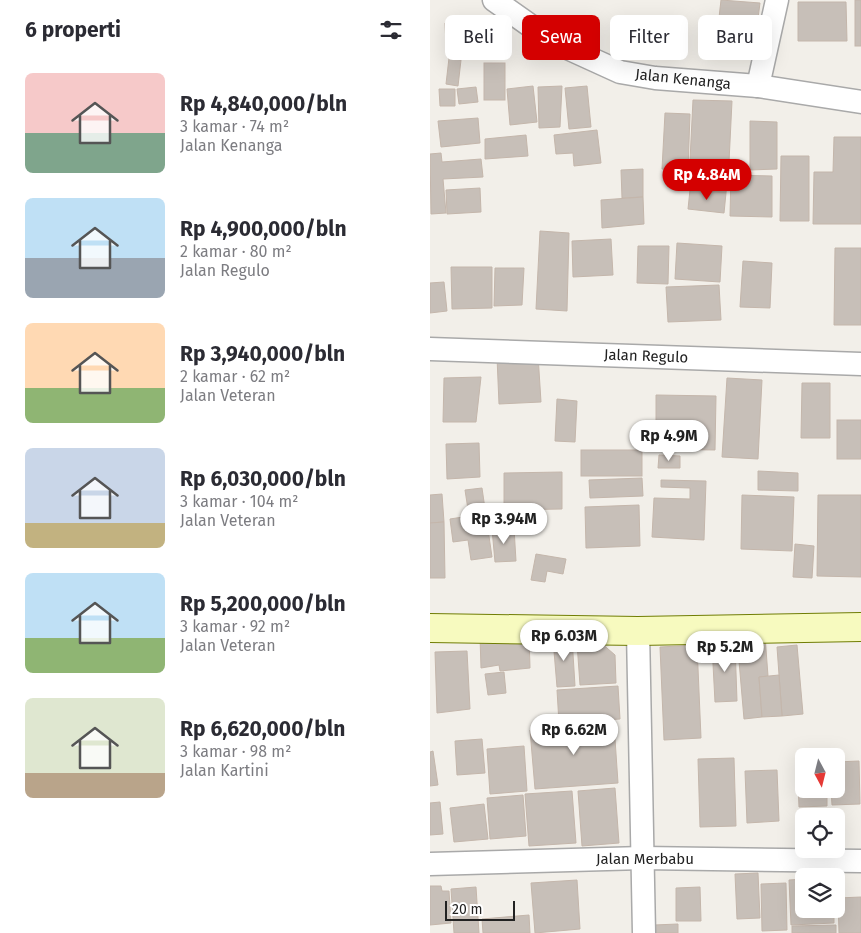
<!DOCTYPE html>
<html lang="id">
<head>
<meta charset="utf-8">
<style>
	body { margin:0; font-family:"Fira Sans",sans-serif; background:#f2f2f3; color:#2b2b33; height:100vh; display:flex; flex-direction:column; font-size:19px; white-space:nowrap }
	* { box-sizing:border-box; margin:0 }
	p { font-size:16px; color:#7c7c81 }
	.icon { flex:none; width:28px; height:28px; fill:none; stroke:currentColor; stroke-width:2; stroke-linecap:round; stroke-linejoin:round }
	.map { position:relative; flex:1; overflow:hidden }
	.sheet { display:flex; flex-direction:column; background:#fff; width:430px }
	.sheet>* { flex:none }
	.hud { position:absolute; left:15px; top:15px; width:340px; height:45px; display:flex; gap:10px }
	.needle { width:32px; rotate:173deg }
	.buttons { position:absolute; left:365px; top:748px; display:grid; gap:10px }
	.buttons a { display:grid; place-items:center; width:50px; height:50px; border-radius:8px; background:#fff; box-shadow:0 5px 20px #0002; font-size:25px }
	.scale { position:absolute; left:15px; bottom:12px; width:70px; box-sizing:border-box; padding-left:5px; border:2px solid #222; border-top:0; font-size:14px; line-height:18px; white-space:nowrap; color:#222; -webkit-text-stroke:4px #fff; paint-order:stroke }
	.price { position:absolute; translate:-50% -42px; padding:0 11px; border-radius:18px; background:#fff; color:#222; font-size:16px; line-height:32px; filter:drop-shadow(0 1px 2px #0008) }
	.price::after { content:''; position:absolute; left:50%; top:30px; width:15px; height:11px; margin-left:-8px; background:inherit; clip-path:polygon(0 0,100% 0,50% 100%) }
	.price.on { background:#d40000; color:#fff }
	ul { padding:0; list-style:none }
	li { display:flex; align-items:center; gap:15px; height:125px; padding:0 25px }
	li span { display:grid; place-items:center; flex:none; width:140px; height:100px; border-radius:8px; color:#555 }
	li>.icon { margin-inline-start:auto }
	span .icon { width:60px; height:60px; fill:#fffc; stroke-width:1 }
	li b { font-size:21px }
	h2 { display:flex; justify-content:space-between; align-items:center; height:60px; padding:0 25px; font-size:21px }
	.pill { padding:0 18px; border-radius:8px; background:#fff; box-shadow:0 5px 20px #0002; font-size:18px; line-height:45px }
	.pill.on { background:#d40000; color:#fff }
	main { display:flex; flex:1; min-height:0 }
	.map>svg:first-child { display:block }
	.building { fill:#c7bfb8; stroke:#c4b6ab }
	.lines { fill:none; stroke-linecap:round; stroke-linejoin:round }
	.street-casing { stroke:#a9a9a9; stroke-width:25 }
	.secondary-casing { stroke:#707d05; stroke-width:30 }
	.street { stroke:#fff; stroke-width:22 }
	.secondary { stroke:#f7fabf; stroke-width:28 }
	.labels { text-anchor:middle; dominant-baseline:central; stroke-width:4.5; stroke-linejoin:round; paint-order:stroke }
	.street-label { font-size:15px; fill:#222; stroke:#fff }
</style>
</head>
<body>
<main>
<section class="sheet">
<h2>6 properti<svg class="icon" aria-label="filters" viewBox="0 0 24 24"><path d="M4 7h16M4 17h16"/><circle cx="9" cy="7" r="2"/><circle cx="15" cy="17" r="2"/></svg></h2>
<ul>
<li><span style="background:linear-gradient(#f6c9c9 60%,#7fa58c 0)"><svg class="icon" aria-label="home" viewBox="0 0 24 24"><path d="M3 11l9-7 9 7M6 9v11h12V9"/></svg></span><div><b>Rp 4,840,000/bln</b><p>3 kamar · 74 m²</p><p>Jalan Kenanga</p></div></li>
<li><span style="background:linear-gradient(#bfe0f5 60%,#9aa5b1 0)"><svg class="icon" aria-label="home" viewBox="0 0 24 24"><path d="M3 11l9-7 9 7M6 9v11h12V9"/></svg></span><div><b>Rp 4,900,000/bln</b><p>2 kamar · 80 m²</p><p>Jalan Regulo</p></div></li>
<li><span style="background:linear-gradient(#ffd9b3 65%,#8fb573 0)"><svg class="icon" aria-label="home" viewBox="0 0 24 24"><path d="M3 11l9-7 9 7M6 9v11h12V9"/></svg></span><div><b>Rp 3,940,000/bln</b><p>2 kamar · 62 m²</p><p>Jalan Veteran</p></div></li>
<li><span style="background:linear-gradient(#c9d6e8 75%,#c2b280 0)"><svg class="icon" aria-label="home" viewBox="0 0 24 24"><path d="M3 11l9-7 9 7M6 9v11h12V9"/></svg></span><div><b>Rp 6,030,000/bln</b><p>3 kamar · 104 m²</p><p>Jalan Veteran</p></div></li>
<li><span style="background:linear-gradient(#bfe0f5 65%,#8fb573 0)"><svg class="icon" aria-label="home" viewBox="0 0 24 24"><path d="M3 11l9-7 9 7M6 9v11h12V9"/></svg></span><div><b>Rp 5,200,000/bln</b><p>3 kamar · 92 m²</p><p>Jalan Veteran</p></div></li>
<li><span style="background:linear-gradient(#dfe7d0 75%,#b9a48a 0)"><svg class="icon" aria-label="home" viewBox="0 0 24 24"><path d="M3 11l9-7 9 7M6 9v11h12V9"/></svg></span><div><b>Rp 6,620,000/bln</b><p>3 kamar · 98 m²</p><p>Jalan Kartini</p></div></li>
</ul>
</section>
<div class="map">
<svg width="431" height="933" viewBox="0 0 431 933">
	<rect width="100%" height="100%" fill="#f2efe9"/>
	<g class="building">
		<polygon points="291,0 330,3 324,49 286,44"/>
		<rect x="425" y="0" width="6" height="46"/>
		<polygon points="368,2 416,2 417,41 368,41"/>
		<polygon points="53,18 54,41 16,45 15,23"/>
		<polygon points="203,18 236,22 234,39 201,35"/>
		<polygon points="201,35 234,39 232,57 199,52"/>
		<polygon points="19,58 31,60 28,86 16,84"/>
		<rect x="54" y="63" width="21" height="37"/>
		<polygon points="103,86 107,122 80,125 77,89"/>
		<polygon points="132,86 130,127 109,128 108,87"/>
		<polygon points="157,86 161,127 139,129 135,88"/>
		<polygon points="46,87 48,102 29,104 27,89"/>
		<polygon points="9,89 25,89 25,106 10,106"/>
		<polygon points="263,100 302,101 299,162 260,160"/>
		<polygon points="235,113 260,114 258,170 232,169"/>
		<polygon points="48,118 50,143 11,147 8,121"/>
		<polygon points="320,121 347,122 347,169 320,170"/>
		<polygon points="167,130 171,163 144,166 143,153 126,154 124,135"/>
		<polygon points="96,135 98,156 55,159 55,139"/>
		<polygon points="404,137 431,137 431,224 383,224 384,172 403,172"/>
		<polygon points="11,153 12,162 51,159 53,177 13,179 16,213 1,214 0,154"/>
		<polygon points="351,156 379,156 379,221 350,221"/>
		<polygon points="262,165 298,168 296,193 270,190 271,173 261,173"/>
		<polygon points="213,169 213,197 192,198 191,170"/>
		<polygon points="301,175 342,176 342,217 300,216"/>
		<polygon points="50,188 51,212 17,214 16,190"/>
		<polygon points="260,190 296,193 294,213 258,209"/>
		<polygon points="213,197 214,224 172,228 171,200"/>
		<polygon points="110,231 139,233 137,311 106,309"/>
		<polygon points="181,239 183,275 143,277 142,241"/>
		<polygon points="247,243 292,246 290,282 245,279"/>
		<polygon points="208,246 239,246 238,284 207,283"/>
		<polygon points="405,248 431,248 431,325 404,325"/>
		<polygon points="313,261 342,263 340,308 310,307"/>
		<polygon points="21,267 62,267 62,308 22,309"/>
		<polygon points="65,268 94,268 92,305 64,306"/>
		<polygon points="14,282 17,311 0,313 0,283"/>
		<polygon points="289,285 291,320 238,322 236,287"/>
		<polygon points="108,355 111,402 69,404 67,357"/>
		<polygon points="51,377 46,422 13,422 14,378"/>
		<polygon points="297,378 332,380 328,459 292,457"/>
		<polygon points="372,383 400,383 400,438 371,438"/>
		<polygon points="226,395 286,396 285,450 226,449"/>
		<polygon points="127,399 147,401 145,442 125,441"/>
		<rect x="407" y="420" width="24" height="39"/>
		<polygon points="49,443 50,477 17,479 16,444"/>
		<rect x="151" y="450" width="61" height="26"/>
		<polygon points="229,455 250,456 250,468 228,468"/>
		<polygon points="328,471 368,473 368,491 328,490"/>
		<polygon points="132,472 132,509 74,510 74,473"/>
		<polygon points="212,478 213,496 160,498 159,480"/>
		<polygon points="231,480 276,481 274,540 222,537 224,498 260,499 260,488 231,487"/>
		<polygon points="52,488 62,557 41,560 38,540 23,542 20,519 39,516 35,490"/>
		<polygon points="12,494 14,522 0,523 0,495"/>
		<polygon points="312,495 364,497 362,551 311,549"/>
		<polygon points="388,495 431,495 431,577 387,576"/>
		<polygon points="209,505 210,546 156,548 155,507"/>
		<polygon points="14,522 15,578 0,578 0,523"/>
		<polygon points="84,528 86,561 65,562 62,529"/>
		<polygon points="365,544 384,546 382,578 363,577"/>
		<polygon points="106,554 136,559 133,574 117,571 115,582 101,580"/>
		<polygon points="99,634 100,668 70,671 69,665 51,668 50,637"/>
		<polygon points="335,636 338,676 329,677 332,717 314,719 307,638"/>
		<polygon points="142,638 145,686 127,687 123,639"/>
		<polygon points="170,642 185,655 186,683 150,685 147,643"/>
		<polygon points="305,644 307,701 285,702 282,645"/>
		<polygon points="267,645 271,738 234,740 230,647"/>
		<polygon points="367,645 373,714 352,716 347,647"/>
		<polygon points="37,651 40,709 7,713 5,652"/>
		<polygon points="74,672 76,693 58,695 55,674"/>
		<polygon points="349,675 352,716 332,717 329,677"/>
		<polygon points="188,686 190,719 129,723 127,690"/>
		<polygon points="184,724 188,783 105,789 100,730"/>
		<polygon points="52,739 55,773 27,775 25,741"/>
		<polygon points="94,746 97,791 60,794 57,749"/>
		<polygon points="3,751 8,785 0,786 0,752"/>
		<polygon points="304,758 306,826 270,827 268,759"/>
		<polygon points="367,758 374,758 374,789 397,789 397,806 369,807"/>
		<polygon points="429,761 430,804 402,805 401,789 406,789 406,762"/>
		<polygon points="347,770 349,821 317,823 315,771"/>
		<polygon points="185,788 189,843 152,846 148,791"/>
		<polygon points="142,791 146,843 99,846 95,794"/>
		<polygon points="93,795 96,836 60,839 57,798"/>
		<polygon points="10,802 13,834 0,835 0,803"/>
		<polygon points="54,804 58,839 24,842 20,808"/>
		<polygon points="328,873 330,918 307,919 305,874"/>
		<polygon points="374,879 374,909 404,909 404,923 361,925 359,880"/>
		<polygon points="147,880 150,929 105,933 101,883"/>
		<polygon points="356,883 357,930 332,931 331,884"/>
		<polygon points="0,886 11,886 12,891 19,891 21,923 0,925"/>
		<polygon points="46,887 49,933 24,933 21,889"/>
		<polygon points="270,887 271,921 246,921 246,888"/>
		<polygon points="431,897 431,933 409,933 408,898"/>
		<polygon points="99,915 100,933 53,933 52,919"/>
		<polygon points="248,924 248,933 225,933 224,925"/>
		<polygon points="406,925 406,933 362,933 362,926"/>
	</g>
	<g class="lines">
		<defs>
			<g id="street">
				<polyline points="64,0 122,41 190,72 225,78 328,86 431,102"/>
				<polyline points="328,86 347,0"/>
				<polyline points="0,349 431,364"/>
				<polyline points="208,631 214,933"/>
				<polyline points="0,864 213,858 431,861"/>
			</g>
			<polyline id="secondary" points="0,628 208,631 431,627"/>
		</defs>
		<use href="#street" class="street-casing"/>
		<use href="#secondary" class="secondary-casing"/>
		<use href="#street" class="street"/>
		<use href="#secondary" class="secondary"/>
	</g>
	<g class="labels">
		<g class="street-label">
			<text transform="translate(253 79) rotate(6)">Jalan Kenanga</text>
			<text transform="translate(216 356) rotate(2)">Jalan Regulo</text>
			<text x="215" y="859">Jalan Merbabu</text>
		</g>
	</g>
</svg>
<div class="buttons">
<a><svg class="needle" viewBox="-14 -14 28 28"><path d="M0-13l5 13h-10z" fill="#e53935"/><path d="M0 13l5-13h-10z" fill="#7c7c81"/></svg></a>
<a><svg class="icon" aria-label="locate" viewBox="0 0 24 24"><circle cx="12" cy="12" r="6"/><path d="M12 2v4M12 18v4M2 12h4M18 12h4"/></svg></a>
<a><svg class="icon" aria-label="layers" viewBox="0 0 24 24"><path d="M12 4l9 5-9 5-9-5zM3 14l9 5 9-5"/></svg></a>
</div>
<div class="scale">20 m</div>
<b class="price on" style="left:277px;top:201px">Rp 4.84M</b>
<b class="price" style="left:239px;top:462px">Rp 4.9M</b>
<b class="price" style="left:74px;top:545px">Rp 3.94M</b>
<b class="price" style="left:134px;top:662px">Rp 6.03M</b>
<b class="price" style="left:295px;top:673px">Rp 5.2M</b>
<b class="price" style="left:144px;top:756px">Rp 6.62M</b>
<div class="hud">
<a class="pill">Beli</a>
<a class="pill on">Sewa</a>
<a class="pill">Filter</a>
<a class="pill">Baru</a>
</div>
</div>
</main>
</body>
</html>
